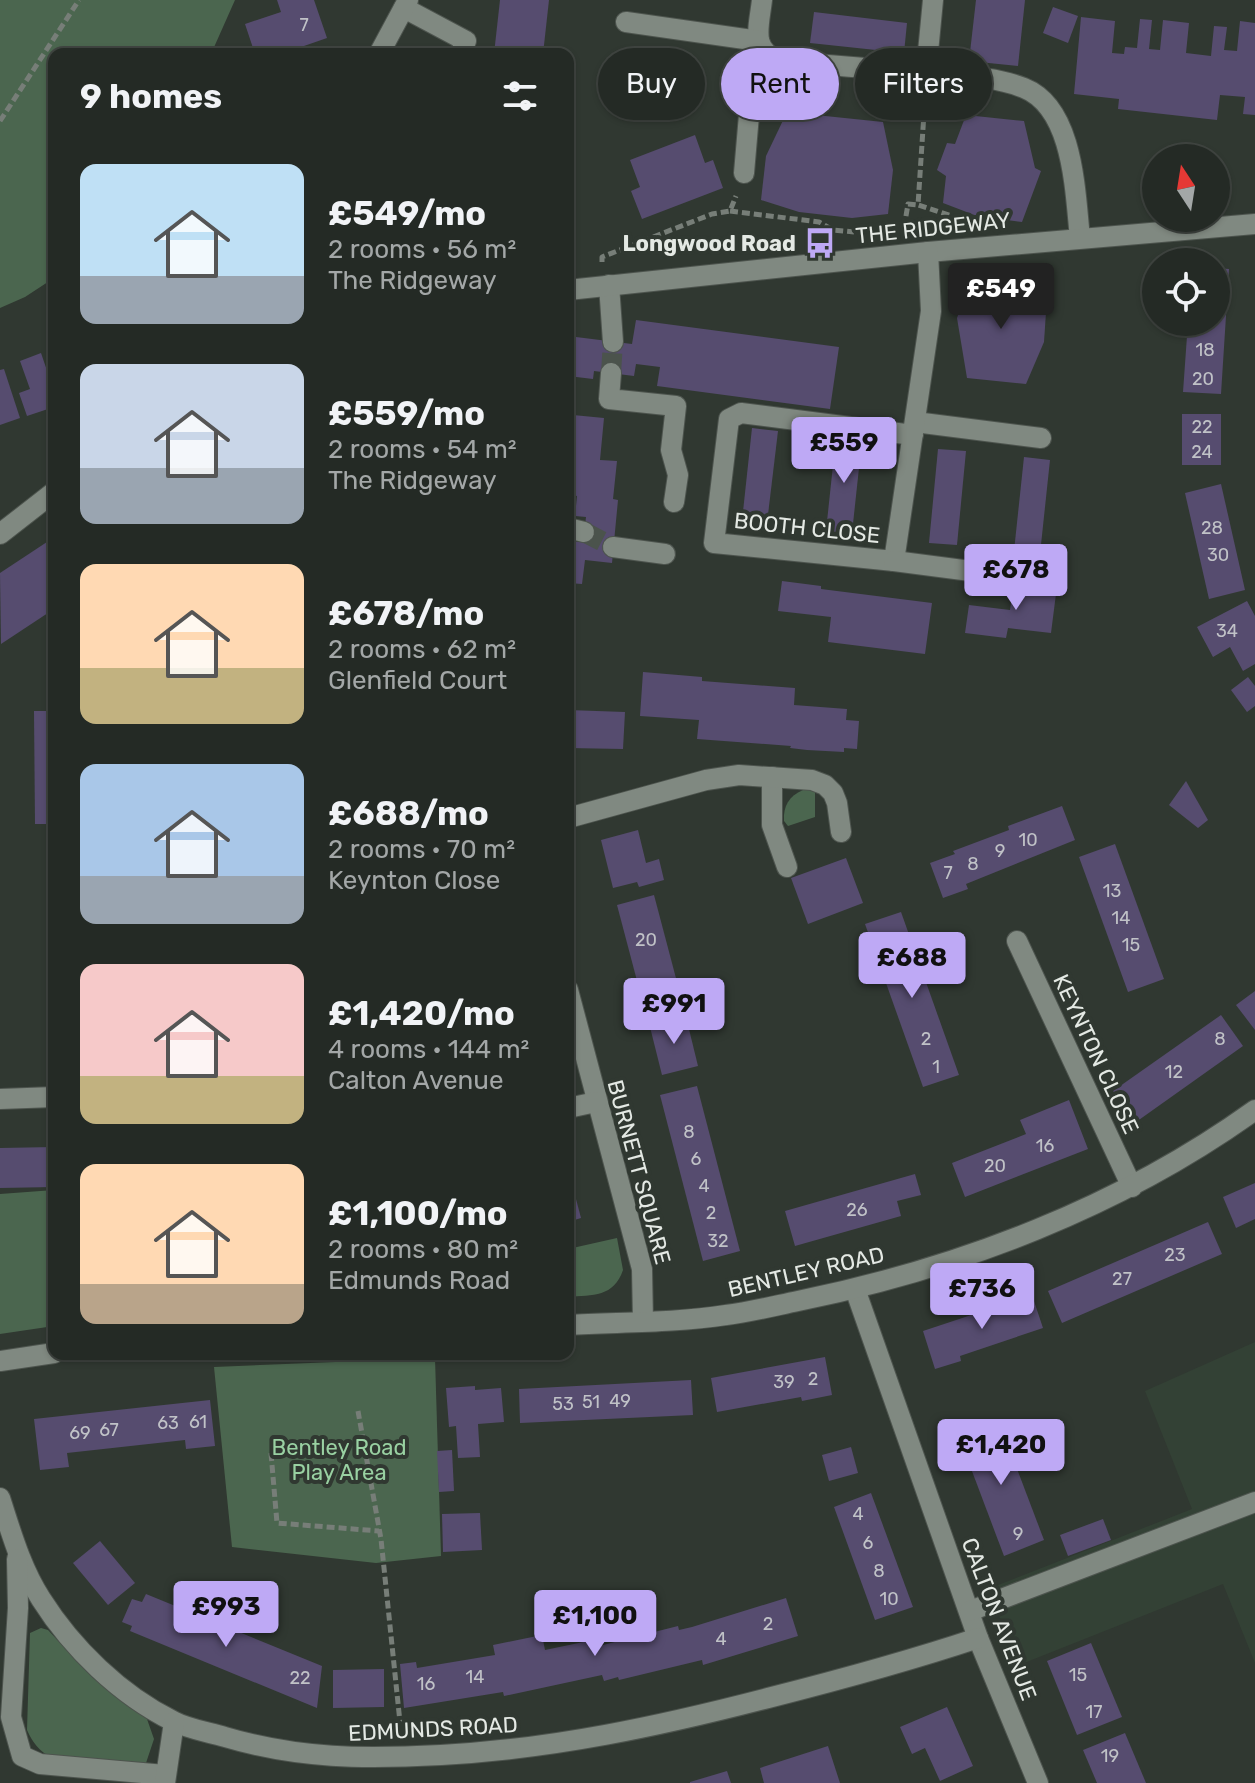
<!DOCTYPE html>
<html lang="en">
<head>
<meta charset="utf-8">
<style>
	body { margin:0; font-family:Rubik,sans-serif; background:#2c322d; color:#f1f3f6; height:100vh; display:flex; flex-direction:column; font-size:30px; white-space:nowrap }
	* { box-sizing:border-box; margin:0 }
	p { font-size:26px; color:#a3a7a7 }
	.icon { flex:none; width:44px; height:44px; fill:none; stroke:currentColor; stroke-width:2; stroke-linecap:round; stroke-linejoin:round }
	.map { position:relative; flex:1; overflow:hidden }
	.drawer { position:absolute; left:48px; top:48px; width:526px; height:1312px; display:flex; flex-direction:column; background:#242a25; border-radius:16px; box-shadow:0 2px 6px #0004,0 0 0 2px #414642 }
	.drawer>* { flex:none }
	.top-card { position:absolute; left:598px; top:48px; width:536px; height:72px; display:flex; gap:16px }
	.needle { width:52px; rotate:348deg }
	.controls { position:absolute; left:1142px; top:144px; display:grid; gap:16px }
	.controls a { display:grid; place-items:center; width:88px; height:88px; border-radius:50%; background:#242a25; box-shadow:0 2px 6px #0004,0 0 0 2px #414642; font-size:40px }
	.price { position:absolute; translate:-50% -68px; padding:0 18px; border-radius:8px; background:#bea9f5; color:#111; font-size:26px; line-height:52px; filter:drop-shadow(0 2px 4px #0008) }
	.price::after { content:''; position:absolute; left:50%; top:48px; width:24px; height:18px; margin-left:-12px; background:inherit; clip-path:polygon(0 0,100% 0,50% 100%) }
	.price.on { background:#222; color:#fff }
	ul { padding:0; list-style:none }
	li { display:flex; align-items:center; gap:24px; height:200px; padding:0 32px }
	li span { display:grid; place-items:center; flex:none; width:224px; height:160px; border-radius:16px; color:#555 }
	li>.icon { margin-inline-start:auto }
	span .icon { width:96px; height:96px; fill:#fffc; stroke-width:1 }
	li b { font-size:34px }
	h2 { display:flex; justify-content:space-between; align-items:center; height:96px; padding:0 32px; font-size:34px }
	.chip { padding:0 28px; border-radius:36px; background:#242a25; box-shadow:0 2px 6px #0004,0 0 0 2px #414642; font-size:28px; line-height:72px }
	.chip.on { background:#bea9f5; color:#111 }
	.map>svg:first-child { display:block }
	.built { fill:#334135 }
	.green { fill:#4b664f }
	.building { fill:#564c6f }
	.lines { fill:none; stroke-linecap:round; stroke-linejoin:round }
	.minor-tunnel { stroke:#4b534c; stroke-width:20; stroke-dasharray:20 10; stroke-linecap:butt }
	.minor-casing { stroke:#4d544e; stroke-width:22 }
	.path { stroke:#777e78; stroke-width:5; stroke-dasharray:8 4; stroke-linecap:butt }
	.minor { stroke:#808981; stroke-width:20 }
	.labels { text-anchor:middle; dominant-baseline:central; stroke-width:8; stroke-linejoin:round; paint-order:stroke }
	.number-label { font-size:18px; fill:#c0c2c7 }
	.street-label { font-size:22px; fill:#e4e9e4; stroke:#303831 }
	.poi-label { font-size:22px; font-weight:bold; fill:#e4e9e4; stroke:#303831; text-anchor:end }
	.park-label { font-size:22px; fill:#99d1a2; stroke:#303831 }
</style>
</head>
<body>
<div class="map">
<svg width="1255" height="1783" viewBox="0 0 1255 1783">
	<rect width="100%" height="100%" fill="#303831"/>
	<polygon class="built" points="1255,1342 1255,1663 1223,1584 1019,1665 988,1589 1192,1509 1145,1391"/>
	<g class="green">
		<polygon points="0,0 235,0 211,54 54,54 54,278 25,297 0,308"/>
		<path d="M803,790H815V817L788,826L784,821C783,806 789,796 803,790Z"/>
		<polygon points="54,1190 54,1326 0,1334 0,1194"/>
		<path d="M617,1238L623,1270C614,1297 593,1295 568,1297V1249Z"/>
		<polygon points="435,1358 441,1556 376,1563 232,1547 214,1367"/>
		<path d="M41,1628L48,1630L93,1678L147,1719L154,1739L146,1763L133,1768L52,1758C39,1751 33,1743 27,1730L30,1633Z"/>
	</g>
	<g class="building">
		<polygon points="277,0 314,0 327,38 281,54 255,54 245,24 281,12"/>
		<polygon points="500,0 549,0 543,54 494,54"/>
		<polygon points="976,0 1025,0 1018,66 969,61"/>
		<polygon points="1053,7 1078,16 1068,43 1043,33"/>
		<polygon points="814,12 907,23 904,53 810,43"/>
		<polygon points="1081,17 1115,21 1112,53 1124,54 1125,47 1137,48 1140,19 1152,20 1149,49 1160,50 1163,20 1189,23 1186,53 1211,56 1214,26 1227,27 1224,50 1237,51 1240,21 1255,23 1255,115 1243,114 1245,97 1220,95 1217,120 1118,109 1119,99 1074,94"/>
		<polygon points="787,112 883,122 893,170 888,214 852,218 799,212 761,200 766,156"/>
		<polygon points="966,115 1024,121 1035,168 1041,171 1022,222 977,216 943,203 946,176 937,170 947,143 955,144"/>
		<polygon points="695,135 705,163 713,160 723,188 642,219 631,191 640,187 630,160"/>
		<polygon points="1216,268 1229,269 1221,394 1183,392 1188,322 1216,322"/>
		<polygon points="971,279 1009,282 1047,297 1044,342 1026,384 967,378 957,318"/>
		<polygon points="636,320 839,347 830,409 657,386 660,367 636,364 634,376 594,371 593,379 568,376 568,336 632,344"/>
		<polygon points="41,353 54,391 54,407 27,416 19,393 30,389 20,361"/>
		<polygon points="4,369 20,418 0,425 0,370"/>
		<rect x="1182" y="414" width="39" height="51"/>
		<polygon points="573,415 604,418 600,460 617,461 613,499 618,500 612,563 585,560 582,584 568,583 568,541 583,542 586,517 575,516 577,496 571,495 575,457 569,457"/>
		<polygon points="752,428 778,431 767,523 742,521"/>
		<polygon points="836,437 862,440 852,533 826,531"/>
		<polygon points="938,449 966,451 957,545 929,543"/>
		<polygon points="1024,457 1050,460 1040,554 1014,551"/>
		<polygon points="1221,484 1245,590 1209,599 1185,493"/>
		<polygon points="50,540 54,546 54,609 1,644 0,573"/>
		<polygon points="1014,580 1057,586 1051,633 1008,628 1006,638 965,633 969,605 1010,610"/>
		<polygon points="782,581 821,586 821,589 932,603 925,654 828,642 831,617 778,611"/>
		<polygon points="1247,601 1255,616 1255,664 1243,671 1230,647 1213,657 1197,627"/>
		<polygon points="643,672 702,677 702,681 795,688 794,705 847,709 846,720 859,721 857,749 844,748 844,752 807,750 790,748 791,746 697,739 699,720 640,716"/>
		<polygon points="1248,677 1255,686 1255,706 1247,712 1231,690"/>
		<polygon points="568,710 625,712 623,749 568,748"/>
		<polygon points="34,711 54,711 54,824 35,824"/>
		<polygon points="1186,781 1208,820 1198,828 1169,805"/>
		<polygon points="1062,806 1075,840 966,884 968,889 943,898 930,863 955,854 953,851 1009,830 1008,826"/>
		<polygon points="638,830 646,863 659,859 664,880 639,887 637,882 613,888 601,840"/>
		<polygon points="1115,844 1164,979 1128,992 1079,857"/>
		<polygon points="846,858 863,903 808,924 791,878"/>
		<polygon points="654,895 682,1001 645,1011 617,905"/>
		<polygon points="901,912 959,1075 923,1087 865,924"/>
		<polygon points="1255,991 1255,1030 1236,1005"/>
		<polygon points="1221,1015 1243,1046 1136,1122 1113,1091"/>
		<polygon points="686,1017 698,1066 662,1075 650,1027"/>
		<polygon points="697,1086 740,1251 703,1261 660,1095"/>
		<polygon points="1069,1100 1088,1149 965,1197 952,1163 1026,1134 1020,1120"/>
		<polygon points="54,1147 54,1187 0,1188 0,1148"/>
		<polygon points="915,1174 921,1195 897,1201 901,1216 795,1246 785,1211"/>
		<polygon points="571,1180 581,1218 568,1222 568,1181"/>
		<polygon points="1255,1183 1255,1219 1236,1228 1223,1197"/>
		<polygon points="1208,1222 1222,1254 1062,1323 1048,1291"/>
		<polygon points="1032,1295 1043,1328 960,1356 961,1361 935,1369 923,1331"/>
		<polygon points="825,1357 832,1395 802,1401 801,1397 717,1412 711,1378"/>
		<polygon points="691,1380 693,1415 520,1423 519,1389"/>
		<polygon points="475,1386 475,1390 501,1388 504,1422 478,1424 480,1457 458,1458 456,1426 449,1427 446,1388"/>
		<polygon points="210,1400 215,1446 186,1449 185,1440 67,1453 69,1467 40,1470 34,1419"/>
		<polygon points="998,1419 1044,1540 1004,1556 958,1434"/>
		<polygon points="851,1447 858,1473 829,1481 822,1455"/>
		<polygon points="452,1450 454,1491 439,1492 437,1451"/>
		<polygon points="871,1493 913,1607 875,1620 834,1507"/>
		<polygon points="480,1513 482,1550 443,1552 442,1514"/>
		<polygon points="1103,1519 1111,1540 1068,1556 1060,1535"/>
		<polygon points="100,1541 135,1583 108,1605 73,1563"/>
		<polygon points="146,1594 322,1666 317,1708 130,1631 132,1626 122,1622 132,1599 142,1602"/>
		<polygon points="786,1598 798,1636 703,1665 702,1660 619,1680 618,1677 604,1681 602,1675 504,1696 503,1692 404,1708 400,1664 416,1662 417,1668 495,1655 493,1645 542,1635 545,1650 593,1640 595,1647 678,1626 679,1630 692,1627"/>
		<polygon points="1091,1643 1122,1717 1077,1735 1047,1661"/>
		<polygon points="384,1669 384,1707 333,1708 333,1670"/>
		<polygon points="947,1707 973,1766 940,1781 925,1748 912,1754 900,1727"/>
		<polygon points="1125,1733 1146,1783 1097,1783 1083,1750"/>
		<polygon points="828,1746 840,1783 764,1783 760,1768"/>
		<polygon points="727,1771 731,1783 690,1783 690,1782"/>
	</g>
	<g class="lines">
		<g class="minor-tunnel">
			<polyline points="611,373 613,342"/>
			<polyline points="584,532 613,547"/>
		</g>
		<defs>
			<g id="minor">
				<path d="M762,0C759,27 750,49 779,61L926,73"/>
				<path d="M933,0L926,73C958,76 994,76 1024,88C1074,108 1075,192 1080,238"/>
				<polyline points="404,8 466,41 460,54"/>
				<polyline points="626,22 759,41"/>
				<polyline points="379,54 408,0"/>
				<polyline points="744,173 752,80 765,54"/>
				<polyline points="609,285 613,342"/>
				<polyline points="568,290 928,252 1255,224"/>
				<polyline points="611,373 609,399 676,406 671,450 678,475 674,502"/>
				<polyline points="915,422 1041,438"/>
				<polyline points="913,435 741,413 729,419 714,543 894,561 931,311 928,252"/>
				<polyline points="568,528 584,532"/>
				<polyline points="0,534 54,492"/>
				<polyline points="613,547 665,554"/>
				<polyline points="894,561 986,573"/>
				<polyline points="772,777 772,825 787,867"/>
				<polyline points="568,818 706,780 739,775 812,780 825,785 833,793 837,803 841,832"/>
				<polyline points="1017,941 1132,1187"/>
				<polyline points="568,990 642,1269 643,1321"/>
				<polyline points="0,1099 54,1097"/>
				<polyline points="568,1108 596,1102"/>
				<polyline points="855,1289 978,1638 1038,1783"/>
				<path d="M568,1325C621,1322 674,1323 726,1315C750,1312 774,1306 798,1301C960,1268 1120,1207 1255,1110"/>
				<polyline points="0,1361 54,1353"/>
				<path d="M0,1498C11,1532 21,1568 41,1599C72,1648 120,1695 173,1721C188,1729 208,1732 225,1737C299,1759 364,1759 441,1755C553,1749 660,1726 768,1698C839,1680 909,1661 978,1638"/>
				<polyline points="17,1559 18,1608 11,1717 22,1756 40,1764 165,1775"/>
				<polyline points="970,1611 1255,1502"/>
				<polyline points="165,1783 174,1722"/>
			</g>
		</defs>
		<use href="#minor" class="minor-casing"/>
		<g class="path">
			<polyline points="925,98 918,205 970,222"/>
			<polyline points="0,121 79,0"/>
			<polyline points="730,211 819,222 833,230 854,232"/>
			<polyline points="904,228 908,204 918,205"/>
			<polyline points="602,262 602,257 712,214 730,211 736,196"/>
			<polyline points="358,1411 381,1539 401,1732"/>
			<polyline points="271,1453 277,1523 379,1531"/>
		</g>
		<use href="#minor" class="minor"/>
	</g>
	<defs>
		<symbol id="bus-bare" viewBox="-9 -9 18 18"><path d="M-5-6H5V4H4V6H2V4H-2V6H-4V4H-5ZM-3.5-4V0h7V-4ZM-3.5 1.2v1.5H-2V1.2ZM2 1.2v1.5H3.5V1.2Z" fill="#bea9f5" stroke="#303831" stroke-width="2.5" paint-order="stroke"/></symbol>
	</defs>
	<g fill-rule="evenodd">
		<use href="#bus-bare" x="798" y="221" width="44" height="44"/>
	</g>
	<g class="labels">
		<g class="number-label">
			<text x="304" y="25">7</text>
			<text x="1205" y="350">18</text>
			<text x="1203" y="379">20</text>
			<text x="1202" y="427">22</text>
			<text x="1202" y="452">24</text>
			<text x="1212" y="528">28</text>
			<text x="1218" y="555">30</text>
			<text x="1227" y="631">34</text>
			<text x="1028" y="840">10</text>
			<text x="1000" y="851">9</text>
			<text x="973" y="864">8</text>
			<text x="948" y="873">7</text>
			<text x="1112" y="891">13</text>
			<text x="1121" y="918">14</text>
			<text x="646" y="940">20</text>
			<text x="1131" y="945">15</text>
			<text x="926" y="1039">2</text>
			<text x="1220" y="1039">8</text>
			<text x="936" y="1067">1</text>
			<text x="1174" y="1072">12</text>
			<text x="689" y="1132">8</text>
			<text x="1045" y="1146">16</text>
			<text x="696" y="1159">6</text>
			<text x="995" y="1166">20</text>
			<text x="704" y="1186">4</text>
			<text x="857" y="1210">26</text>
			<text x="711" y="1213">2</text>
			<text x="718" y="1241">32</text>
			<text x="1175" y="1255">23</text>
			<text x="1122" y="1279">27</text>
			<text x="813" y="1379">2</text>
			<text x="784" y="1382">39</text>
			<text x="620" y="1401">49</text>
			<text x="591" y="1402">51</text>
			<text x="563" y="1404">53</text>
			<text x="198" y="1422">61</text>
			<text x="168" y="1423">63</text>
			<text x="109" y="1430">67</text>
			<text x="80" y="1433">69</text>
			<text x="858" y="1514">4</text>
			<text x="1018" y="1534">9</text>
			<text x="868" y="1543">6</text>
			<text x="879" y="1571">8</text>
			<text x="889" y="1599">10</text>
			<text x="768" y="1624">2</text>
			<text x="721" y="1639">4</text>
			<text x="1078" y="1675">15</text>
			<text x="475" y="1677">14</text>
			<text x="300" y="1678">22</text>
			<text x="426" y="1684">16</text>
			<text x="1094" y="1712">17</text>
			<text x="1110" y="1756">19</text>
		</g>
		<g class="street-label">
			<text transform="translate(933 228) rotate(-6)">THE RIDGEWAY</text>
			<text transform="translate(807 528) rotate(6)">BOOTH CLOSE</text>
			<text transform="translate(1096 1054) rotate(65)">KEYNTON CLOSE</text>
			<text transform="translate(639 1172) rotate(75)">BURNETT SQUARE</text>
			<text transform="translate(806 1272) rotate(-13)">BENTLEY ROAD</text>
			<text transform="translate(999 1619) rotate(69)">CALTON AVENUE</text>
			<text transform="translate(433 1729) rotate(-3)">EDMUNDS ROAD</text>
		</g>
		<g class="poi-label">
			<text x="796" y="243">Longwood Road</text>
		</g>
		<g class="park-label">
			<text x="339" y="1447">Bentley Road<tspan x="339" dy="25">Play Area</tspan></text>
		</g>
	</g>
</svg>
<div class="controls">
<a><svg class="needle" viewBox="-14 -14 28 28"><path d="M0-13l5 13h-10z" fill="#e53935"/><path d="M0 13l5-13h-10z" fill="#a3a7a7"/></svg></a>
<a><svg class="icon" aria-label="locate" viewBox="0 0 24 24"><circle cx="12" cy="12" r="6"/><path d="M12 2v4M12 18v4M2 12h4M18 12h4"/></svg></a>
</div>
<b class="price on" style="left:1001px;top:331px">£549</b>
<b class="price" style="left:844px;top:485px">£559</b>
<b class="price" style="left:1016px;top:612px">£678</b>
<b class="price" style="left:912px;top:1000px">£688</b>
<b class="price" style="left:674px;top:1046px">£991</b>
<b class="price" style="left:982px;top:1331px">£736</b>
<b class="price" style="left:1001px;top:1487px">£1,420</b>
<b class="price" style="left:226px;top:1649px">£993</b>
<b class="price" style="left:595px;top:1658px">£1,100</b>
<div class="top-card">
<a class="chip">Buy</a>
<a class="chip on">Rent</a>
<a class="chip">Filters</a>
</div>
<section class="drawer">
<h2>9 homes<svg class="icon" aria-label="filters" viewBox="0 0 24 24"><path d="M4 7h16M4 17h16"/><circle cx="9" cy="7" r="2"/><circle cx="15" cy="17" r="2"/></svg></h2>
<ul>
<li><span style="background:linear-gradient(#bfe0f5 70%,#9aa5b1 0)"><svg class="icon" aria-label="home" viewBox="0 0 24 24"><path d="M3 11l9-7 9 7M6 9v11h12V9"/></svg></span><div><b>£549/mo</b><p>2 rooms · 56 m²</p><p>The Ridgeway</p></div></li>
<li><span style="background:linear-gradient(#c9d6e8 65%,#9aa5b1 0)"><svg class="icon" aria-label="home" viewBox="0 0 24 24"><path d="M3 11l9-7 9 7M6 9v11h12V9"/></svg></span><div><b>£559/mo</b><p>2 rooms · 54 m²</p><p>The Ridgeway</p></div></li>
<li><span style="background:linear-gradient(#ffd9b3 65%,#c2b280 0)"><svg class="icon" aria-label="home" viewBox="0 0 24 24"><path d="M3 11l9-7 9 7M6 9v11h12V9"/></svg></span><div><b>£678/mo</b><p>2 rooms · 62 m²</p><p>Glenfield Court</p></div></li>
<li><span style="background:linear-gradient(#a9c7e8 70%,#9aa5b1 0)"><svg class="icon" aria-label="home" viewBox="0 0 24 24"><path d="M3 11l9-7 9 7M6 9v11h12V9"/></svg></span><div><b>£688/mo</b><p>2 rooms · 70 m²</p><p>Keynton Close</p></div></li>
<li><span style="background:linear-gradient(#f6c9c9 70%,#c2b280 0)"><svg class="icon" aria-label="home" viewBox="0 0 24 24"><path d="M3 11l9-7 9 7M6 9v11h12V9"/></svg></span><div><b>£1,420/mo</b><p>4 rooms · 144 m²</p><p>Calton Avenue</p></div></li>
<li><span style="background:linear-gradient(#ffd9b3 75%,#b9a48a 0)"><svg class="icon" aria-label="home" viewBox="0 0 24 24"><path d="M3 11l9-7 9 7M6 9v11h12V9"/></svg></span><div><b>£1,100/mo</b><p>2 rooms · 80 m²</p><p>Edmunds Road</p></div></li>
</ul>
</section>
</div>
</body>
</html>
